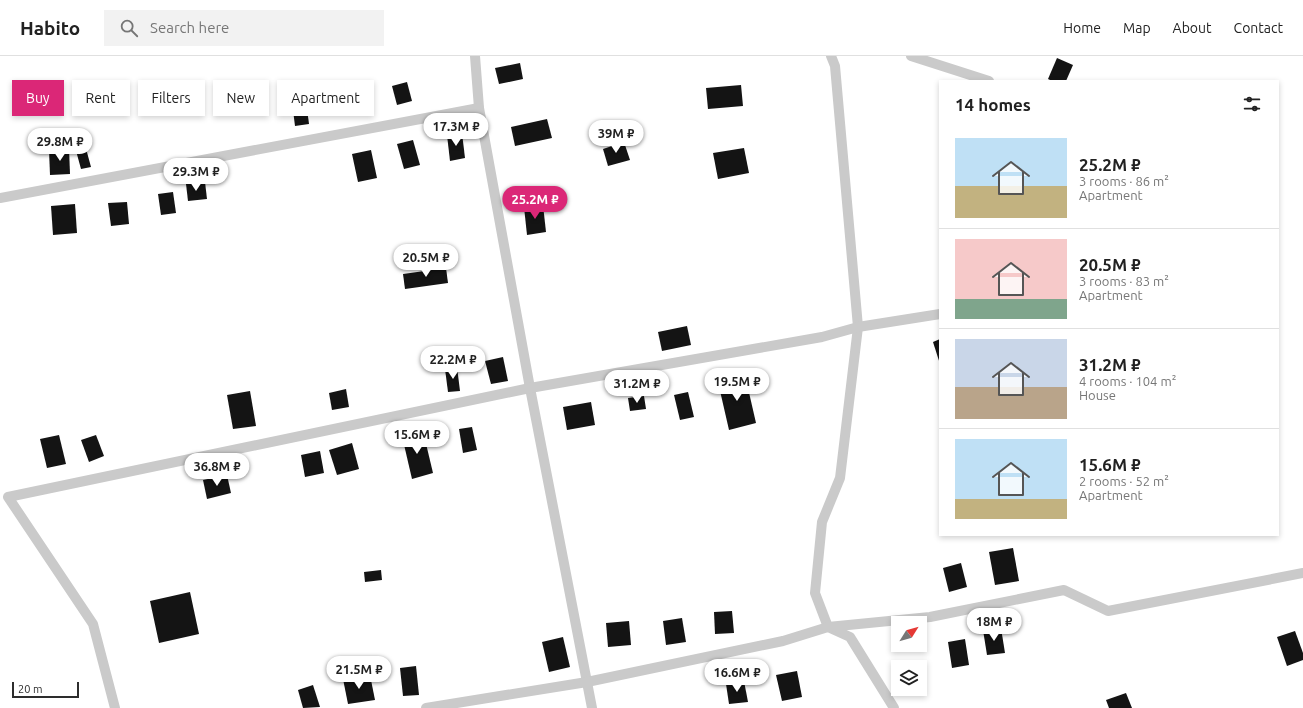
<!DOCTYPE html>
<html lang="en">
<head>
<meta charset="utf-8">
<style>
	body { margin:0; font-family:Ubuntu,sans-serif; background:#f2f2f2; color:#222; height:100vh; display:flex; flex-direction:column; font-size:15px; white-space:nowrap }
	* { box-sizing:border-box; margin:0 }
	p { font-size:13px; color:#767676 }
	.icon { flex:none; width:22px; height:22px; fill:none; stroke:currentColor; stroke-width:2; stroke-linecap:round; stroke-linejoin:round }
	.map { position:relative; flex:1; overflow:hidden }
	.panel { position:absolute; left:939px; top:24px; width:340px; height:456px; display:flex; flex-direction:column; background:#fff; border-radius:0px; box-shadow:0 2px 6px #0003 }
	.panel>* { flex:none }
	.banner { position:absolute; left:12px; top:24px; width:380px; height:36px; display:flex; gap:8px }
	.needle { width:26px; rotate:53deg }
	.tools { position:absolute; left:891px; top:560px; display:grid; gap:8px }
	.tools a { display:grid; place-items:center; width:36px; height:36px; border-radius:0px; background:#fff; box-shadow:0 2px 6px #0003; font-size:20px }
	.scale { position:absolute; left:12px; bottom:10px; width:67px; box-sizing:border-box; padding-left:4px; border:2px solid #2d2d2d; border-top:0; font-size:11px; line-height:14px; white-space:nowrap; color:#2d2d2d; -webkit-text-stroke:3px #fff; paint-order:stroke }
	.price { position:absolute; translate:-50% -34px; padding:0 9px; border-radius:14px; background:#fff; color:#222; font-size:13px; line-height:26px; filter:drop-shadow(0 1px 2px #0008) }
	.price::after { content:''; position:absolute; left:50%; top:24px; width:12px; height:9px; margin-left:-6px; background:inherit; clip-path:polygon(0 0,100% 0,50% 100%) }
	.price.selected { background:#db2777; color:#fff }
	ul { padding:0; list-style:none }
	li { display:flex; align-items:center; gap:12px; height:100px; padding:0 16px }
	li+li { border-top:1px solid #e0e0e0 }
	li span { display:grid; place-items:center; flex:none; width:112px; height:80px; border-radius:0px; color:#555 }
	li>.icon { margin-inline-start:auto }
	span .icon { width:48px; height:48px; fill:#fffc; stroke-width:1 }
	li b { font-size:17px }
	h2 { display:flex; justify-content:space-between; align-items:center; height:48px; padding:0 16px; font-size:17px }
	.pill { padding:0 14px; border-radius:0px; background:#fff; box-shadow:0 2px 6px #0003; font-size:14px; line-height:36px }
	.pill.selected { background:#db2777; color:#fff }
	header { display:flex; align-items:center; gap:24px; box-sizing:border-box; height:56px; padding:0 20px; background:#fff; border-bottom:1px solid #e0e0e0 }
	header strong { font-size:19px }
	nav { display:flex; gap:22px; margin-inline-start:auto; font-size:14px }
	.search { width:280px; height:36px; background:#f2f2f2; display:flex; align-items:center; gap:10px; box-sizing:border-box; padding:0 14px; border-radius:0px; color:#767676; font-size:15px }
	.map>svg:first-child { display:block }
	.building { fill:#141414 }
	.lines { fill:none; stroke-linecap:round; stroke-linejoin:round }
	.service { stroke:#cacaca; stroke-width:10 }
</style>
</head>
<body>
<header>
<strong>Habito</strong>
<div class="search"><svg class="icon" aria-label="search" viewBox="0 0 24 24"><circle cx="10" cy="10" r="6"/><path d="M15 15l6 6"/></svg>Search here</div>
<nav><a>Home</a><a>Map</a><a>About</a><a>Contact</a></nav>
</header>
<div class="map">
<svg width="1303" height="652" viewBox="0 0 1303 652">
	<rect width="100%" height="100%" fill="#fff"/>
	<g class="building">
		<polygon points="1057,2 1073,9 1066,25 1052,25 1048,23"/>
		<polygon points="520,7 523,23 499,28 495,12"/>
		<polygon points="407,26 412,45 397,49 392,30"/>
		<polygon points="741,29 743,50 708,53 706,32"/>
		<polygon points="306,45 309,68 295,70 292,46"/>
		<polygon points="547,63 552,82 515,90 511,71"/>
		<polygon points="462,77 465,102 450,105 447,79"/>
		<polygon points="413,84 420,109 404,113 397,88"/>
		<polygon points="624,86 630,104 608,110 603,93"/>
		<polygon points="85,89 91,111 81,113 75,91"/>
		<polygon points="69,92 70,118 50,119 49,94"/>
		<polygon points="744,92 749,117 718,123 713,97"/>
		<polygon points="371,94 377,122 358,126 352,98"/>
		<polygon points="205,126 207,143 188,145 186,128"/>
		<polygon points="173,136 176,157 161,159 158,138"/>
		<polygon points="127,146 129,168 111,170 108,147"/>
		<polygon points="75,148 77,177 53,179 51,150"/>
		<polygon points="543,149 546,176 527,179 524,151"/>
		<polygon points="446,212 448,227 405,233 403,218"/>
		<polygon points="687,270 691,289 662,295 658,276"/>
		<polygon points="940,283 940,308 933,286"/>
		<polygon points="503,301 508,325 491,328 485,305"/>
		<polygon points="457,311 460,335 448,336 445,313"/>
		<polygon points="745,319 756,367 729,374 718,326"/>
		<polygon points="346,333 349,351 332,354 329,337"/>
		<polygon points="250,335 256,370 233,373 227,339"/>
		<polygon points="688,336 694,361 680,364 674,339"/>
		<polygon points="644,340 646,353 630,355 628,342"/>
		<polygon points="591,346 595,369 567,374 563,351"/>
		<polygon points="472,371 477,394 463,397 459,373"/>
		<polygon points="423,375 433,417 412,423 402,380"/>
		<polygon points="59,379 66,408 47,412 40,383"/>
		<polygon points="96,379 104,400 89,406 81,384"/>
		<polygon points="352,387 359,413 337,419 329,394"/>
		<polygon points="320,395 324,417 305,421 301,399"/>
		<polygon points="227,419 231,437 207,443 203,424"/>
		<polygon points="1013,492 1019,525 995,529 989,496"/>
		<polygon points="961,507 967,531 949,536 943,512"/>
		<polygon points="381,514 382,524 365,526 364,516"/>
		<polygon points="190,536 199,578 159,587 150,545"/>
		<polygon points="732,555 734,577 715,578 714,556"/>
		<polygon points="682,562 686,586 666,589 663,565"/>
		<polygon points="629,565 631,589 608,591 606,567"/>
		<polygon points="1001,572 1005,597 987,599 983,574"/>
		<polygon points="1295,575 1303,597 1303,604 1287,610 1277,581"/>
		<polygon points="563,581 570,611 549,616 542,586"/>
		<polygon points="965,583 969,609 952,612 948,586"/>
		<polygon points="416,610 419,639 403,640 400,612"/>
		<polygon points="797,615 802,641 782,645 776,619"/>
		<polygon points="370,619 375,644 348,648 343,623"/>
		<polygon points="744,625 748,646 729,648 726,628"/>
		<polygon points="313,629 320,651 303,652 298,634"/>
		<polygon points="1126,637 1132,652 1109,652 1106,644"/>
	</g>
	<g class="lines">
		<g class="service">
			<polyline points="475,0 479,52 530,332 592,652"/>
			<polyline points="831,0 835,10 858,271 840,422 822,466 815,537 828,571 850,581 894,652"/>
			<polyline points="911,0 989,25"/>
			<polyline points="0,142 479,52"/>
			<polyline points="115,652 93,568 8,441 530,332 822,281 858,271 940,258"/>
			<polyline points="426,652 587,626 783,585 828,571 930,561 1064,534 1108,555 1303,517"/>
		</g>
	</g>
</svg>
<div class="tools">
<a><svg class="needle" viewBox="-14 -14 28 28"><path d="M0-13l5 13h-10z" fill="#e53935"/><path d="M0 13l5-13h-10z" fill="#767676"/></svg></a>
<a><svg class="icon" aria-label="layers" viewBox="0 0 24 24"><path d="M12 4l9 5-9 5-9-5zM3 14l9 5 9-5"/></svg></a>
</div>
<div class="scale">20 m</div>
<b class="price" style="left:456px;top:91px">17.3M ₽</b>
<b class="price" style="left:616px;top:98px">39M ₽</b>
<b class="price" style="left:60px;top:106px">29.8M ₽</b>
<b class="price" style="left:196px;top:136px">29.3M ₽</b>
<b class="price selected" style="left:535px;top:164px">25.2M ₽</b>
<b class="price" style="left:426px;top:222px">20.5M ₽</b>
<b class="price" style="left:453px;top:324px">22.2M ₽</b>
<b class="price" style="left:737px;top:346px">19.5M ₽</b>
<b class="price" style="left:637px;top:348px">31.2M ₽</b>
<b class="price" style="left:417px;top:399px">15.6M ₽</b>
<b class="price" style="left:217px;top:431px">36.8M ₽</b>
<b class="price" style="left:994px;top:586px">18M ₽</b>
<b class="price" style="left:359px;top:634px">21.5M ₽</b>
<b class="price" style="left:737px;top:637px">16.6M ₽</b>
<div class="banner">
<a class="pill selected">Buy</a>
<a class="pill">Rent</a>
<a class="pill">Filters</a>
<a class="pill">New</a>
<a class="pill">Apartment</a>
</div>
<section class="panel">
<h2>14 homes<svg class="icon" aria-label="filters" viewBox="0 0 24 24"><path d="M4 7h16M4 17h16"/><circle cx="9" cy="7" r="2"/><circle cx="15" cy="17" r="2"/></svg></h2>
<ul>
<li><span style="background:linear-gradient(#bfe0f5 60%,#c2b280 0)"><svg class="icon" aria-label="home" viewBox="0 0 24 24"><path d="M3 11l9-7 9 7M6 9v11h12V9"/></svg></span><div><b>25.2M ₽</b><p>3 rooms · 86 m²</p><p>Apartment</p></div></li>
<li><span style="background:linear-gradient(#f6c9c9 75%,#7fa58c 0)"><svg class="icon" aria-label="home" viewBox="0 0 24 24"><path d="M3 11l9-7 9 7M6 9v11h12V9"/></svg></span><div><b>20.5M ₽</b><p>3 rooms · 83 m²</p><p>Apartment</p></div></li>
<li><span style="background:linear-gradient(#c9d6e8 60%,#b9a48a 0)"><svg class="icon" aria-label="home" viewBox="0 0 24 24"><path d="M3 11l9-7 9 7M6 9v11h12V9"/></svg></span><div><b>31.2M ₽</b><p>4 rooms · 104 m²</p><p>House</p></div></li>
<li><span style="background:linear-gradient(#bfe0f5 75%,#c2b280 0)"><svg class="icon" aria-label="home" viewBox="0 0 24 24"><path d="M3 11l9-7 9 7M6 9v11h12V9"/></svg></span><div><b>15.6M ₽</b><p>2 rooms · 52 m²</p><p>Apartment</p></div></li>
</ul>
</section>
</div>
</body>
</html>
